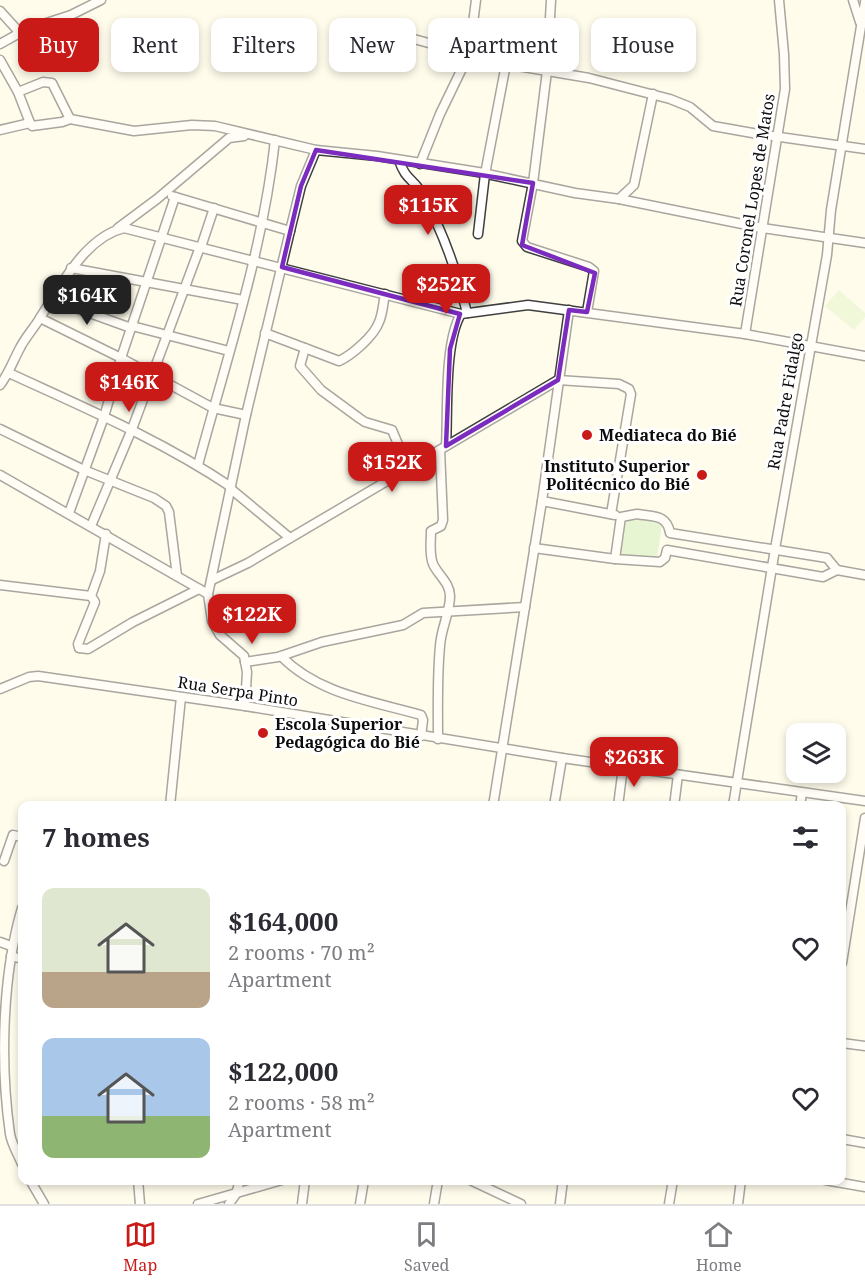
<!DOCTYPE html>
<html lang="en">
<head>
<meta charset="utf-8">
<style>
	body { margin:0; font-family:"Noto Serif",serif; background:#f7f7f7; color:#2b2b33; height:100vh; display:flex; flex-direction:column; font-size:22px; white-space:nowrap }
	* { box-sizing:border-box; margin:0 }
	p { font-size:20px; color:#7c7c81 }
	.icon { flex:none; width:33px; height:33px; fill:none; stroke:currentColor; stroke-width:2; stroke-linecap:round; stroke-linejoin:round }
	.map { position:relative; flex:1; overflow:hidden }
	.panel { position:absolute; left:18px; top:801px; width:828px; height:384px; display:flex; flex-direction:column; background:#fff; border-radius:12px; box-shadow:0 3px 9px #0003 }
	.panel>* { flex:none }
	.top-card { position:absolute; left:18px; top:18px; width:830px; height:54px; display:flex; gap:12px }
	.controls { position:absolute; left:786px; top:723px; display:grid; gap:12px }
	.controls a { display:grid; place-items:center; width:60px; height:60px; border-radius:12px; background:#fff; box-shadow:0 3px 9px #0003; font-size:30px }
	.price { position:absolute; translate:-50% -51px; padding:0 14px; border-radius:12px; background:#ca1a17; color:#fff; font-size:20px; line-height:39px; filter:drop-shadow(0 2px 3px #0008) }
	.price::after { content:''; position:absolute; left:50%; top:36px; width:18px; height:14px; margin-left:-9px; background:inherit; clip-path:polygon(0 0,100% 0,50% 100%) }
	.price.current { background:#222; color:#fff }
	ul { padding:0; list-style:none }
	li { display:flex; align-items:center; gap:18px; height:150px; padding:0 24px }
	li span { display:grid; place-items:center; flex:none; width:168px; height:120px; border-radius:12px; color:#555 }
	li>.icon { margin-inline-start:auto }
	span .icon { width:72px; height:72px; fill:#fffc; stroke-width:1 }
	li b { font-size:26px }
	h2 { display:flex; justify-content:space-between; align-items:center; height:72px; padding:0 24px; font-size:26px }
	.pill { padding:0 21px; border-radius:12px; background:#fff; box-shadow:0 3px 9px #0003; font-size:21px; line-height:54px }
	.pill.current { background:#ca1a17; color:#fff }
	.menu { display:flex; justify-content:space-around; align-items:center; height:84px; border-top:2px solid #e1e1e2; background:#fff; font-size:16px; color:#7c7c81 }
	.menu a { display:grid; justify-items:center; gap:3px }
	.menu .current { color:#ca1a17 }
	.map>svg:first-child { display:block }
	.green { fill:#cdeeb1 }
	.pitch { fill:#e0f4c4 }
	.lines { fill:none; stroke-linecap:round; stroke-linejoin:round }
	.minor-casing { stroke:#3f3f3f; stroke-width:11 }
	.minor { stroke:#fff; stroke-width:8 }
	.marked { fill:none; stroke:#7b2cbf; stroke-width:4.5; stroke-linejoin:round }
	.poi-dot { fill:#ca1a17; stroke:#fff; stroke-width:2 }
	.labels { text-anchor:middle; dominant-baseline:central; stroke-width:6; stroke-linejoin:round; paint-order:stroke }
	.street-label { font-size:16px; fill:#0c0c0c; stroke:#fff }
	.poi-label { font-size:16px; font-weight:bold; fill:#0c0c0c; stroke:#fff; text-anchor:start }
</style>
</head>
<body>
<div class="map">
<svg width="865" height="1204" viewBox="0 0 865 1204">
	<rect width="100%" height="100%" fill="#fffcec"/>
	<polygon class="green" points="627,518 662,523 657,559 621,554"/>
	<polygon class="pitch" points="839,290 865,313 865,317 854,330 825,306"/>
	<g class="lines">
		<defs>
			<g id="minor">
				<polyline points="551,0 547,71 533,183 522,241 527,247 589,267 594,271 587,312"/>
				<polyline points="853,0 860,22"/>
				<polyline points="0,11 20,33"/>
				<polyline points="344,33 366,29 388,32 506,64 589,78 670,99 690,107 713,126 758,134 865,149"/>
				<polyline points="0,44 25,30 71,15 101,0"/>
				<polyline points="0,60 18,92 30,123"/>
				<polyline points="18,92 43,82 52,83 70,119"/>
				<polyline points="0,130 30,123 32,126 62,122 70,119 134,131 192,125 215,126 316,150 377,156 478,172 575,193 619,199 634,185 653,94"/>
				<path d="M399,160C405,180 414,179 422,194C443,231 457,272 467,313"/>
				<polyline points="420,164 440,114 469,54 476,0"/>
				<polyline points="172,196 290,231"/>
				<polyline points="619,199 762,228 865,243"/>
				<polyline points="118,228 157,199 229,138 244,136"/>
				<polyline points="478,234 485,174 506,64"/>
				<polyline points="201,247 214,208"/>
				<polyline points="71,268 243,300"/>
				<polyline points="51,299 131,328"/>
				<polyline points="40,318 121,358 213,408 246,415"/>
				<polyline points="132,326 229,351"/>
				<path d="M265,333L339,361C352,355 374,336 379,322C383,313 383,303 385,294"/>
				<polyline points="745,334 785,89 784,54 779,0"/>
				<polyline points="305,348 300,366 321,390 359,418 365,422 392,430 403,456 405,470"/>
				<path d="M9,373C85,408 161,440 231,487"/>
				<path d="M0,385C9,373 13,361 20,348C25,338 34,328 40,318C60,287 85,237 124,228L461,314"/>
				<polyline points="0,429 84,470 154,498 166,506 169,512 177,576"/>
				<path d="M446,446C448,412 444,342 461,314L528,305L745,334L865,356"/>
				<path d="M198,465C227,357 263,251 275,140"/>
				<polyline points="0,475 208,594"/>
				<polyline points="231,489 290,538"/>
				<polyline points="542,501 615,515"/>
				<polyline points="69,513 104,417 121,358 175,197"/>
				<path d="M637,514C653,517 667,514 670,533L827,558L837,570L823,577L667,550L665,558L660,562L615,559L621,517Z"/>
				<polyline points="91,526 132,429 200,247"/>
				<polyline points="534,548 615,559"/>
				<polyline points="837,570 865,575"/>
				<polyline points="212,580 248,563 558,380 619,384 629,389 631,394 611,514"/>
				<polyline points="0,585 91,596"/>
				<polyline points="91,596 95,602 78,644 79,648 88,649 133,622 199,589"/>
				<polyline points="91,596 100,571 106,534"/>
				<path d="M281,656C318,694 372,701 421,715L423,720L421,736"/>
				<polyline points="245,662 278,657 322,642 403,625 423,613 525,607"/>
				<polyline points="0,689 29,677 38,676 245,706 562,758 865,801"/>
				<polyline points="245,706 247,672 244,656 220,635 212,621 208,594 246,415 290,231 301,186 316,150"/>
				<path d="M438,739C438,708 437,677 440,646C441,628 450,613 450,596C450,583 438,575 433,564C429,554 431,541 431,531L441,526L443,520L440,450"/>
				<polyline points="170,806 181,697"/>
				<polyline points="493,806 542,501 569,310"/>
				<polyline points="554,806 562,758"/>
				<polyline points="618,806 623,767"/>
				<polyline points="674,806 678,775"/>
				<polyline points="733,806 775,549 827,255 831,210 865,2"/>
				<polyline points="800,806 802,793"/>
				<polyline points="4,861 13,835 22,837"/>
				<path d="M22,908C2,976 0,1064 10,1134C12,1145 18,1154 22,1164"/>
				<polyline points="0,942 11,946"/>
				<polyline points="11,956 22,959"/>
				<polyline points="842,963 865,818"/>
				<polyline points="842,1043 865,1046"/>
				<polyline points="842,1139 865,1143"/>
				<polyline points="30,1180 44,1204"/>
				<polyline points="138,1180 140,1204"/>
				<polyline points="470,1180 521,1204"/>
				<polyline points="825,1180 865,1187"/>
				<polyline points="198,1204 282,1180"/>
				<polyline points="229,1204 236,1194 240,1180"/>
				<polyline points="302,1204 305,1180"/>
				<polyline points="360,1204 364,1180"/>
				<polyline points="434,1204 438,1180"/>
				<polyline points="560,1204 563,1180"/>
				<polyline points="669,1204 673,1180"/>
				<polyline points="738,1204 741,1180"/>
			</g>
		</defs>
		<use href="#minor" class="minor-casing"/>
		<use href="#minor" class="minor"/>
	</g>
	<path d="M0 0H865V1204H0ZM316,150L533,183L522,245L595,273L587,312L569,310L558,380L446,446L450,349L460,314L282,267L301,186Z" fill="#fffcec" fill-opacity=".55" fill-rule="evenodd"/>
	<path class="marked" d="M316,150L533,183L522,245L595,273L587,312L569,310L558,380L446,446L450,349L460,314L282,267L301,186Z"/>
	<g class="poi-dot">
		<circle cx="587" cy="435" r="6"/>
		<circle cx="702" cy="475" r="6"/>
		<circle cx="263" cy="733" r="6"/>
	</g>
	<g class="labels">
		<g class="street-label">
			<text transform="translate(752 200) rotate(-81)">Rua Coronel Lopes de Matos</text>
			<text transform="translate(785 401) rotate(-80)">Rua Padre Fidalgo</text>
			<text transform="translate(238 691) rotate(9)">Rua Serpa Pinto</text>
		</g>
		<g class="poi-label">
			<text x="599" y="435">Mediateca do Bié</text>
			<text x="690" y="466" text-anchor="end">Instituto Superior<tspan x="690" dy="18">Politécnico do Bié</tspan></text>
			<text x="275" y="724">Escola Superior<tspan x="275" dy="18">Pedagógica do Bié</tspan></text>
		</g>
	</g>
</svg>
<div class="controls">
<a><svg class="icon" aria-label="layers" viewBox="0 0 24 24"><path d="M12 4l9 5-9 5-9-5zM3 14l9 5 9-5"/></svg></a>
</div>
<b class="price" style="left:428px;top:236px">$115K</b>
<b class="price" style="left:446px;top:315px">$252K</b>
<b class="price current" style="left:87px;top:326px">$164K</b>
<b class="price" style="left:129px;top:413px">$146K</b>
<b class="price" style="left:392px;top:493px">$152K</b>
<b class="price" style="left:252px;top:645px">$122K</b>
<b class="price" style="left:634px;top:788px">$263K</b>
<div class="top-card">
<a class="pill current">Buy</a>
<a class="pill">Rent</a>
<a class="pill">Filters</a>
<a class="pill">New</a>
<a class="pill">Apartment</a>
<a class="pill">House</a>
</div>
<section class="panel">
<h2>7 homes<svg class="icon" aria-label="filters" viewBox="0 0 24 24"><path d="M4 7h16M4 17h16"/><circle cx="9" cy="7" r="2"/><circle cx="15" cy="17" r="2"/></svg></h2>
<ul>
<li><span style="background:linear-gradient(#dfe7d0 70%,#b9a48a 0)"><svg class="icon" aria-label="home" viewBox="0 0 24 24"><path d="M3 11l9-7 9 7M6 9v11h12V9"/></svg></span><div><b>$164,000</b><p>2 rooms · 70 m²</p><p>Apartment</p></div><svg class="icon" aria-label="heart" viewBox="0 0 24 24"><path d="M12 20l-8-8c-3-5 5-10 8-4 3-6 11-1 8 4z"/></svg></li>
<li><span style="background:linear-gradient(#a9c7e8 65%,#8fb573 0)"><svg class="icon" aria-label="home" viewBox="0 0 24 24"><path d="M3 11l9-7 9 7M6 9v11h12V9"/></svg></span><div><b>$122,000</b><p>2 rooms · 58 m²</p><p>Apartment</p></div><svg class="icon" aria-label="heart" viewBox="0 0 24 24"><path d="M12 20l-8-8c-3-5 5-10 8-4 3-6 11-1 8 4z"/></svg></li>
</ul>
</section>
</div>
<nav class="menu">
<a class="current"><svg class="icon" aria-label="map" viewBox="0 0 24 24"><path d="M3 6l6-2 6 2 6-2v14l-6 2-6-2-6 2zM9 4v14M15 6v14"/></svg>Map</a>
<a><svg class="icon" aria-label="saved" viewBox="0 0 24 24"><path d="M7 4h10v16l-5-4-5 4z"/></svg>Saved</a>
<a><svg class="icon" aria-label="home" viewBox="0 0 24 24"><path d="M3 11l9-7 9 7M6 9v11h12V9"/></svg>Home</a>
</nav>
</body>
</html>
